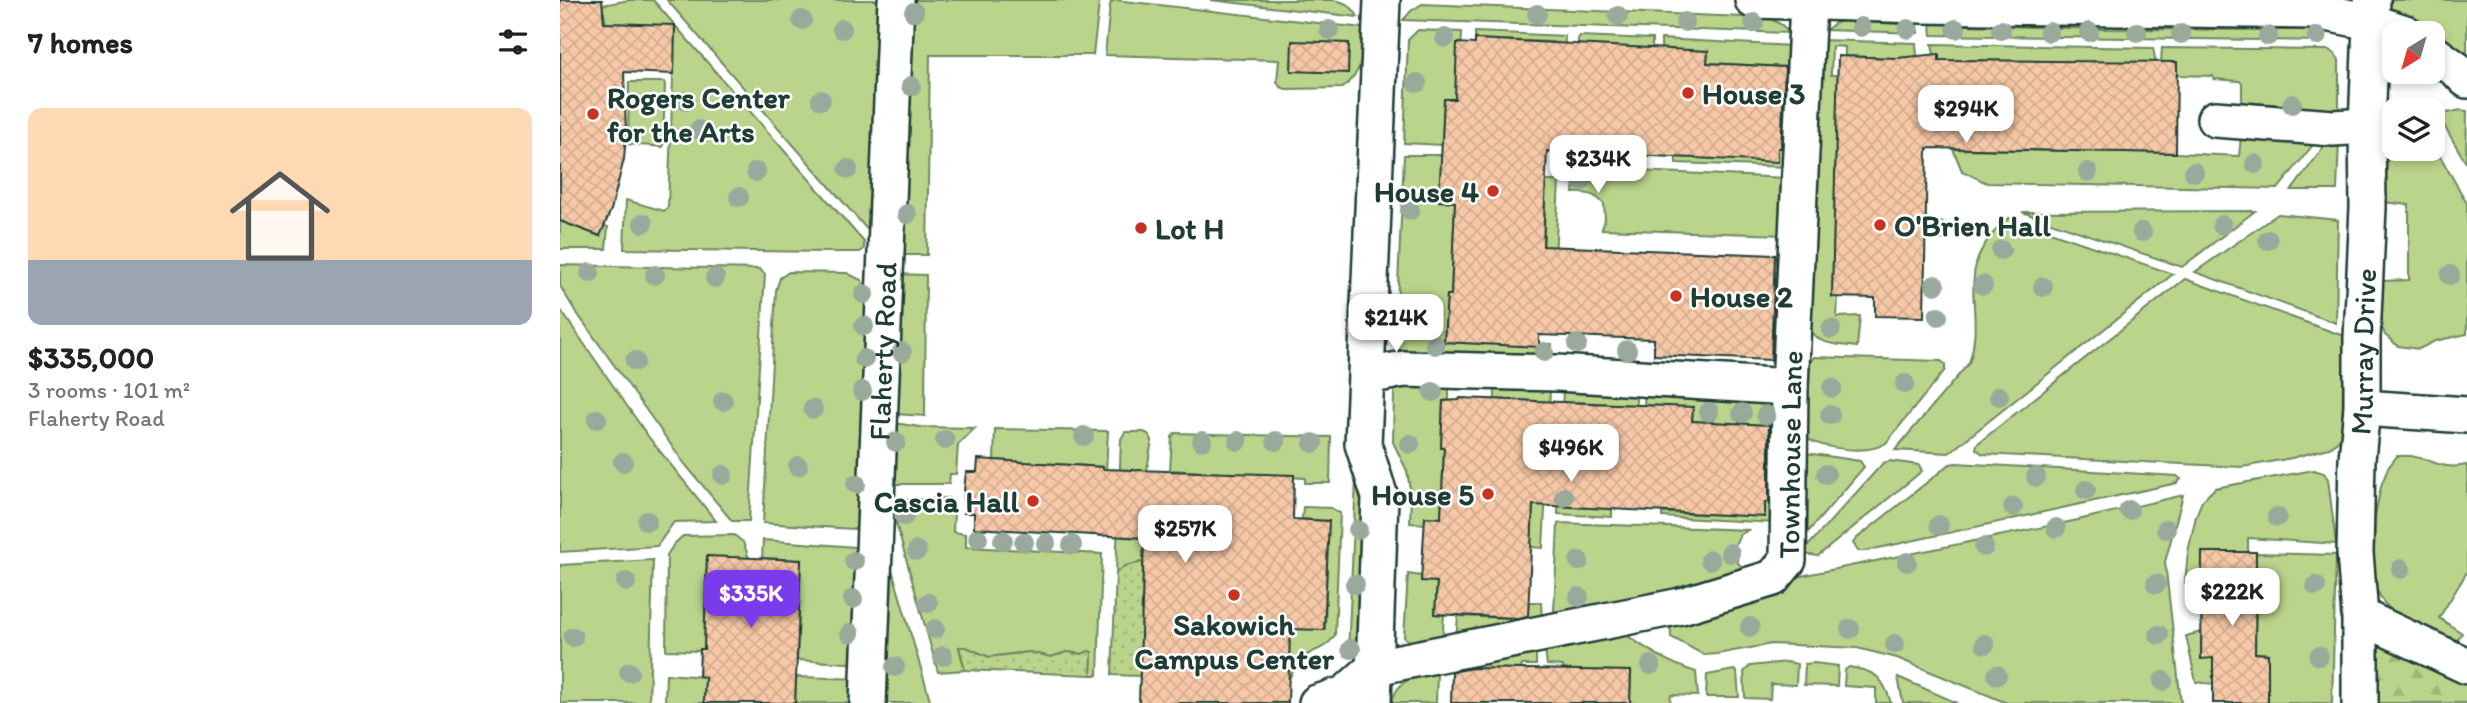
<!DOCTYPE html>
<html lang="en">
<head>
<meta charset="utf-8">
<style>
	body { margin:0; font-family:Itim,sans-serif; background:#f2f2f2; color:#222; height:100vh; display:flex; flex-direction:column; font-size:26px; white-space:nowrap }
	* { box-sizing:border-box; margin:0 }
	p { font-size:23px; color:#767676 }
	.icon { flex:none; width:38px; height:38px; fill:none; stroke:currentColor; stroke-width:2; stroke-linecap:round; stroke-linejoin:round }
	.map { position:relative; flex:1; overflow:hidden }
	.panel { display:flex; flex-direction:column; background:#fff; width:560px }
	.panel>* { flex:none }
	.needle { width:46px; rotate:217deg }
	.fabs { position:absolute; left:1822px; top:21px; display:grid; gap:14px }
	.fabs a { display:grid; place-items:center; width:63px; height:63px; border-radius:14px; background:#fff; box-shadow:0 4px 10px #0003; font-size:35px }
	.price { position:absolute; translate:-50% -60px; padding:0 16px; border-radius:14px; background:#fff; color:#222; font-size:23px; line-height:46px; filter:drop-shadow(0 2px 4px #0008) }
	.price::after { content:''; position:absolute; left:50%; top:42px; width:21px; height:16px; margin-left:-10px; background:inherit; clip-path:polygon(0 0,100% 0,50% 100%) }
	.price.current { background:#7c3aed; color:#fff }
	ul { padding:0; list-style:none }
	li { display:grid; align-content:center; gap:14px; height:371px; padding:0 28px }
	li span { display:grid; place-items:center; height:217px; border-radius:14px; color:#555 }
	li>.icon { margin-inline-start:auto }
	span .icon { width:126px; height:126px; fill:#fffc; stroke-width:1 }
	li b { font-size:30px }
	h2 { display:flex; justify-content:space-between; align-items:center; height:84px; padding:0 28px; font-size:30px }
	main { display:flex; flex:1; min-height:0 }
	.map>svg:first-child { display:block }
	.grass { fill:#bad48b; stroke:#6c8860; stroke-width:2 }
	.forest { fill:url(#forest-firs); stroke:#6c8860; stroke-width:2 }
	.garden { fill:url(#garden-dots); stroke:#6c8860; stroke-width:2 }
	.building { fill:url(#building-cross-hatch); stroke:#1f3d34; stroke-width:2 }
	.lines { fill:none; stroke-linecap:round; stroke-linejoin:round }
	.minor-casing { stroke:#1f3d34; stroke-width:40 }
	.minor { stroke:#fff; stroke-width:35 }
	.tree { fill:#99a99b }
	.poi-dot { fill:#c8321e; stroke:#fff; stroke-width:2.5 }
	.labels { text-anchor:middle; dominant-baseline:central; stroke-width:5; stroke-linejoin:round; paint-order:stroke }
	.poi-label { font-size:30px; font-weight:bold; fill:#1f3d34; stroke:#fff; text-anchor:start }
	.street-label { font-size:30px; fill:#1f3d34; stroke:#fff }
</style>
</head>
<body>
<main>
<section class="panel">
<h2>7 homes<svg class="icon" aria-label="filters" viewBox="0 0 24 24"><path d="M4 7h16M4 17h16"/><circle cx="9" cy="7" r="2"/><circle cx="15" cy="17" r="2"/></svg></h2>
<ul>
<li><span style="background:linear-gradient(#ffd9b3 70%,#9aa5b1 0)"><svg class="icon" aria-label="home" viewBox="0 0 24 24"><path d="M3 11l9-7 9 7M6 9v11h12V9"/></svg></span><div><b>$335,000</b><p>3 rooms · 101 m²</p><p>Flaherty Road</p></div></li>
</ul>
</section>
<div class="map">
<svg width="1907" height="703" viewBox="0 0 1907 703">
	<defs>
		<pattern id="forest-firs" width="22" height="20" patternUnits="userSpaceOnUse" patternTransform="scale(1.75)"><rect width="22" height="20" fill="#bad48b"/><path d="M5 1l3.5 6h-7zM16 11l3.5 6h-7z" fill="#9fb779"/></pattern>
		<pattern id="garden-dots" width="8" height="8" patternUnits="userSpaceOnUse" patternTransform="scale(1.75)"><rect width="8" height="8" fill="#bad48b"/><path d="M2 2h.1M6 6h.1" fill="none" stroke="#9fb779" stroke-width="1.8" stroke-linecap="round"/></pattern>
		<pattern id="building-cross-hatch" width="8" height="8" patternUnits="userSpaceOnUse" patternTransform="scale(1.75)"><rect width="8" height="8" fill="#f7c8a7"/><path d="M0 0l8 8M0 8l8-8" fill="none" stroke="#d3ad90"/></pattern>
	</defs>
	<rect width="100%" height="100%" fill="#fff"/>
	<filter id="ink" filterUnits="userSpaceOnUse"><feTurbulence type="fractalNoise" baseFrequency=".0143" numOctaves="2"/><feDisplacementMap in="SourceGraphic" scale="14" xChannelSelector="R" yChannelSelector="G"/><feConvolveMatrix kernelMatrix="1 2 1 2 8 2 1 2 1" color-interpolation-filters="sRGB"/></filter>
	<g filter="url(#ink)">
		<g class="grass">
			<polygon points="70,0 93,0 296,233 304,242 304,249 300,252 268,252 64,249 66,200 104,211 108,207 115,26 46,23 42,5"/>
			<polygon points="107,0 327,0 311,234"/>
			<polygon points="344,0 538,0 539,4 533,55 370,55 367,255 341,255"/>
			<path d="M555,0L802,28C802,56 805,69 783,88L726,89L720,87L717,81L719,60L545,55L550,6L551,2Z"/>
			<path d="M650,0H773C786,2 792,6 798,17Z"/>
			<polygon points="1827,0 1907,0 1907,66 1873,38 1872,33 1865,33 1850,25 1828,21"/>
			<polygon points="862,4 1209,18 1222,25 1229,33 843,20 851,11"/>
			<polygon points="1283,21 1357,25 1358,33 1266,30 1275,23"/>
			<polygon points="1371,24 1546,29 1757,30 1763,31 1762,41 1372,35"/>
			<polygon points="858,30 902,32 899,99 884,99 882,145 844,143 848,40"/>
			<polygon points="915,32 1005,36 1004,59 993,58 993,42 915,39"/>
			<polygon points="1020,36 1092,39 1092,49 1014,119 1018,39"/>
			<polygon points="1101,39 1231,46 1228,167 1116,163 1116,157 1218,161 1218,148 1223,148 1227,67 1147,63 1148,52 1101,49"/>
			<path d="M1261,40L1356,43L1357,56L1354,59L1285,56V47L1272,46L1271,75H1278L1272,297H1278L1277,317L1300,316L1297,347C1278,344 1252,346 1249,323Z"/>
			<polygon points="1372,44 1593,48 1596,63 1379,60 1379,55 1374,55"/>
			<polygon points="1602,48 1769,50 1775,54 1779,60 1779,112 1686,109 1682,100 1682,83 1679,81 1654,79 1653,76 1617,75 1617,63 1601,62"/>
			<polygon points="69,82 105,82 103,147 68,144"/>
			<polygon points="1901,110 1907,111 1906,163 1878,115"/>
			<polygon points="1834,132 1834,149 1872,149 1873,144 1907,203 1907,334 1875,341 1859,349 1838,346 1825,335 1822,327 1822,281 1849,280 1849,205 1824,202 1825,137"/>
			<polygon points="1681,136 1760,136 1718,189 1427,183 1402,171 1393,149 1616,153 1679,156"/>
			<polygon points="1769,140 1779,140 1777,190 1732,190"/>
			<polygon points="844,155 882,155 879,201 895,202 891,295 887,295 884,342 992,344 991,362 848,356 835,348"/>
			<path d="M1015,168L1227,178L1224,235L1042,229L1045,219L1044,204C1035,194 1027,192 1013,193Z"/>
			<polygon points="986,181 999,181 994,277 982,277"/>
			<polygon points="1695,211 1622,267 1462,212"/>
			<polygon points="1718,214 1778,220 1776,323 1635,272"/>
			<path d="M1449,218L1613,274L1389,453L1335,450L1409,363C1428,305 1388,268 1449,218Z"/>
			<polygon points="0,221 39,236 44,226 48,227 46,249 0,249"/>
			<polygon points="0,265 199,269 205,274 189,521 172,521 124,463 14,309 0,286"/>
			<polygon points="229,272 287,273 301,280 312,295 308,530 203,523 216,290 220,278"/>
			<polygon points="335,274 366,275 365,416 335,414"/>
			<polygon points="1625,279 1784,336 1782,437 1769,448 1732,458 1682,467 1423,454 1416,449 1417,444"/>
			<polygon points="0,309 90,439 156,521 114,522 97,546 0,552"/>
			<path d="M1254,357L1381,361L1385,364V370L1326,443C1308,455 1263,449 1246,438L1248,365Z"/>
			<polygon points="843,386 889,387 889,400 883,401 881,447 884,448 881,518 865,517 865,524 850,523 851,495 847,471 833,442 834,391"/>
			<polygon points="935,387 990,389 988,437 976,428 976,401 935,399"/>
			<polygon points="1003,389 1076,393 1076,405 1017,402 1013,476 999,475"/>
			<polygon points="1085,392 1202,400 1213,408 1212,426 1132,421 1133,408 1084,405"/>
			<polygon points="328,422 360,427 415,428 398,445 396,474 390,474 389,484 326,484"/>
			<polygon points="435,429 548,431 543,536 539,536 543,467 434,460"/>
			<polygon points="565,432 584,432 588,434 592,440 587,470 583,562 576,563 556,573 561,439"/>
			<polygon points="615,433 771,437 770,483 745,483 745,478 610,470 612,437"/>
			<polygon points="1211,444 1219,444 1216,523 1102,517 1102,513 1204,516 1205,502 1209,502"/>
			<polygon points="1246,453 1300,461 1304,467 1237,545"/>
			<path d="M1837,456C1842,456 1849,455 1855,457C1876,461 1882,470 1907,465V572L1879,618L1902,633L1894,645L1838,617L1823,602L1813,583L1815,516L1821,486L1828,468Z"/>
			<polygon points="1329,461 1359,465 1362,471 1258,556 1243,554 1247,547 1323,463"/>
			<polygon points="1396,463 1617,476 1621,479 1617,483 1305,551 1298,551 1293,543 1296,539 1390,464"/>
			<polygon points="1754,470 1764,473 1768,479 1776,544 1688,538 1688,552 1642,585 1625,583 1628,552 1636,516 1642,501 1655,488"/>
			<polygon points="974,471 987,471 983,548 971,547"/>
			<polygon points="796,479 803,496 795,655 788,654"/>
			<polygon points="999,483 1013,484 1012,507 1052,509 1052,517 998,514"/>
			<polygon points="1623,495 1605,562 1621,703 1447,703 1337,658 1297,648 1212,644 1157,654 1144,655 1111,637 1110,620 1236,577 1518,520"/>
			<polygon points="389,498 388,512 394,513 393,532 406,534 406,547 542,554 538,675 531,675 532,653 529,651 522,654 507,652 491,657 469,652 429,657 406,647 399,648 405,670 378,672 332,509 336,502 341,500"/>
			<path d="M743,507L771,508L780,513L775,635C767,649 754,649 743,658C735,664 732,673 728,682L730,629H765L768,521L742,519Z"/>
			<polygon points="998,523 1188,530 1180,535 1175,545 1178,563 1187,572 1177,577 997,615 994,611"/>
			<polygon points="174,535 183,542 189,558 147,557 144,649 140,649 140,651 106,650 107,555 114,544 123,536"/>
			<polygon points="203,540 308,548 303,664 237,660 241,560 202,558"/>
			<polygon points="1696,553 1776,555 1772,703 1708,703 1708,654 1695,653"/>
			<polygon points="328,556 371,703 314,703"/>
			<polygon points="93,560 89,703 0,703 0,565"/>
			<polygon points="848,574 862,576 877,582 875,614 884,615 882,643 852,644 844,637"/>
			<polygon points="969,602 981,602 982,621 896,640 898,616 967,619"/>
			<path d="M1060,631C1085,648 1107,663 1136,672L1138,696L1111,695L1110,703H1070L1071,671L1004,670L1003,666L987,665L985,649Z"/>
			<polygon points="1641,632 1641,658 1654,658 1653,684 1636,682 1626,636"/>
			<polygon points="972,651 976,656 976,665 962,665 961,669 892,668"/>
			<polygon points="1227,662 1237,664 1236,685 1211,684 1210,699 1185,698 1184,672 1190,666"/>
			<polygon points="1254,663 1278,666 1277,686 1244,685 1245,664"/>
			<path d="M1289,667C1316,671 1323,677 1331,703H1316V688L1284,686L1285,670Z"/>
			<polygon points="1174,670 1177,672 1179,697 1146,697 1147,675"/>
			<polygon points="106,674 145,677 144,703 105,703"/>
			<path d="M877,674L876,703H831C839,677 853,677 877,674Z"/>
			<polygon points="236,677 304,679 302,703 235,703"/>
			<polygon points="1338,677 1397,703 1343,703"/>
		</g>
		<polygon class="forest" points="1812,640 1907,680 1907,703 1814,703"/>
		<g class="garden">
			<polygon points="583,562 580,676 552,675 556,573 565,566"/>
			<polygon points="399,647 406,647 429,657 469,652 491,657 507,652 522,654 529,651 532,652 531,675 405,670"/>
		</g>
		<g class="building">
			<polygon points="0,0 42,0 44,23 115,25 114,74 64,72 66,134 64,159 51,210 40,236 0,221"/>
			<polygon points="915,39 1148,51 1147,63 1225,67 1221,148 1218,148 1218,162 987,151 983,246 1215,255 1211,360 1094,355 1094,339 979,335 979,347 884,342 887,295 891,295 895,202 879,201 884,99 895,99 897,43 915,44"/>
			<polygon points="732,41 789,43 788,73 731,71"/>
			<polygon points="1379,54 1379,60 1617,62 1616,153 1367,148 1364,317 1315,316 1315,298 1272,297 1278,56 1336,58"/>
			<polygon points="900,398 1133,407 1132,421 1209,425 1209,502 1205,502 1205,517 973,505 968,616 957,618 875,614 877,582 861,581 865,517 881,518 884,448 881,448 883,401 899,400"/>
			<polygon points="418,459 543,467 543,469 734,475 733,519 769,521 764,630 730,629 728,703 579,703 584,538 414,528 414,513 404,513 404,491 406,472 417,472"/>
			<polygon points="1642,552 1696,552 1695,653 1708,654 1708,703 1653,703 1653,658 1641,659"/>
			<polygon points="147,556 241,560 235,703 144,703 145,677 139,676 140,649 144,649"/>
			<polygon points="912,668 1071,671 1070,703 891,703 892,672"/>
		</g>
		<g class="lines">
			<defs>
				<g id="minor">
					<polyline points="1193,0 1361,5 1756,11 1811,22 1845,33"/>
					<polyline points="1872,52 1897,70 1907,80"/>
					<polyline points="1655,119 1773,128 1807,126"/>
					<polyline points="807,376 844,369 997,373 1230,387"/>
					<polyline points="1802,408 1907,415"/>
					<polyline points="1800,616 1907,666"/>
					<path id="s1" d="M308,703L336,0"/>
					<path id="s2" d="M757,703L785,694L815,667L1121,606L1213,578L1228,560L1230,387L1248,2"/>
					<polyline points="813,703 820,497 803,444 822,0"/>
					<path id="s3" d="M1800,703V616L1795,553L1797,459L1802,408V338L1808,207L1807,126L1812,0"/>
				</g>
			</defs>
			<use href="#minor" class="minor-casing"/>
			<use href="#minor" class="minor"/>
		</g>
		<g class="tree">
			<circle cx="354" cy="12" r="10"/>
			<circle cx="977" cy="14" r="10"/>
			<circle cx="1058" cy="16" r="10"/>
			<circle cx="242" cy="20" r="10"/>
			<circle cx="1125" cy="22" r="10"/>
			<circle cx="1194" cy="23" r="10"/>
			<circle cx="1301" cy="27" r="10"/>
			<circle cx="282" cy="29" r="10"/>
			<circle cx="1348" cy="29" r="10"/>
			<circle cx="1396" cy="29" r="10"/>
			<circle cx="769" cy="30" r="10"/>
			<circle cx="1441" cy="30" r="10"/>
			<circle cx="1489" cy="32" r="10"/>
			<circle cx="1529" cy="32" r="10"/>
			<circle cx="1577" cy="32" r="10"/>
			<circle cx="1621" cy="34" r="10"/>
			<circle cx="1708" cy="36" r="10"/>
			<circle cx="1757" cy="36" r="10"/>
			<circle cx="885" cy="38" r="10"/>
			<circle cx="857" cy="83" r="10"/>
			<circle cx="351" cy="86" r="10"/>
			<circle cx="261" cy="100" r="10"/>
			<circle cx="126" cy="101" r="10"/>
			<circle cx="1732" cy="104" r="10"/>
			<circle cx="139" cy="130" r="10"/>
			<circle cx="1021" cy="148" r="10"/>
			<circle cx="1695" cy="164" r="10"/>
			<circle cx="288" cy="169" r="10"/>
			<circle cx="196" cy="172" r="10"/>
			<circle cx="1528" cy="172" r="10"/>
			<circle cx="1634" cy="172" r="10"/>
			<circle cx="1022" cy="181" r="10"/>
			<circle cx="179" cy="197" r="10"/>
			<circle cx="850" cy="210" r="10"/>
			<circle cx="347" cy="214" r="10"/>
			<circle cx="83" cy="223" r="10"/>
			<circle cx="1662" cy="225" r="10"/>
			<circle cx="1380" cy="231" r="10"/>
			<circle cx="1582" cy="232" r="10"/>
			<circle cx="1708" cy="240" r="10"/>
			<circle cx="1441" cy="250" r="10"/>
			<circle cx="30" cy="273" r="10"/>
			<circle cx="95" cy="275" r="10"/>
			<circle cx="1890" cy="275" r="10"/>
			<circle cx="155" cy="278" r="10"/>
			<circle cx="1375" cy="285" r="10"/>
			<circle cx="1423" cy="285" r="10"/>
			<circle cx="1483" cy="287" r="10"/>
			<circle cx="304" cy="294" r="10"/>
			<circle cx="847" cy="314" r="10"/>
			<circle cx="1378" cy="316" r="10"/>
			<circle cx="304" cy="326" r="10"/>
			<circle cx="1271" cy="329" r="10"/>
			<circle cx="1017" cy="344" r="10"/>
			<circle cx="875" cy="345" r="10"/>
			<circle cx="1067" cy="350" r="10"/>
			<circle cx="342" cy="352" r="10"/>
			<circle cx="984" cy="352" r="10"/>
			<circle cx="304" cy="359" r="10"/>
			<circle cx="75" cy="361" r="10"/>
			<circle cx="1345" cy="384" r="10"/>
			<circle cx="1272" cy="388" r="10"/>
			<circle cx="302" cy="391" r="10"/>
			<circle cx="873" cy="392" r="10"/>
			<circle cx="1439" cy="396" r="10"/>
			<circle cx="163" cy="401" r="10"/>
			<circle cx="253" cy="409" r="10"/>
			<circle cx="1149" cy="412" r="10"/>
			<circle cx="1182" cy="413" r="10"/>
			<circle cx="1206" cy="415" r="10"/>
			<circle cx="1270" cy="415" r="10"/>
			<circle cx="37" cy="419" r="10"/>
			<circle cx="524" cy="436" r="10"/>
			<circle cx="385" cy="440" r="10"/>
			<circle cx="642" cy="441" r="10"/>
			<circle cx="678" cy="441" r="10"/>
			<circle cx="716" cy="441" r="10"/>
			<circle cx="336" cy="442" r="10"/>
			<circle cx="753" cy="443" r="10"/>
			<circle cx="850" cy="444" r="10"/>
			<circle cx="63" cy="462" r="10"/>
			<circle cx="238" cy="466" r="10"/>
			<circle cx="1266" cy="474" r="10"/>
			<circle cx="163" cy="475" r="10"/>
			<circle cx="1476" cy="477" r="10"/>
			<circle cx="296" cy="484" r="10"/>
			<circle cx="1526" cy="490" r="10"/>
			<circle cx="1004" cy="497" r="10"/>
			<circle cx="1453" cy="507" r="10"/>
			<circle cx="1569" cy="510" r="10"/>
			<circle cx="344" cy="516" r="10"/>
			<circle cx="1717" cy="517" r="10"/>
			<circle cx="87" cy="521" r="10"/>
			<circle cx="1379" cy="525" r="10"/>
			<circle cx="1496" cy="528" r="10"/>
			<circle cx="1606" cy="529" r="10"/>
			<circle cx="798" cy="530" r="10"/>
			<circle cx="418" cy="538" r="10"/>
			<circle cx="443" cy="540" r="10"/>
			<circle cx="464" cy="542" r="10"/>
			<circle cx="486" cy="543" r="10"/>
			<circle cx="512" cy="545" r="10"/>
			<circle cx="1424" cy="547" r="10"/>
			<circle cx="357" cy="551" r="10"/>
			<circle cx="1170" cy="553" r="10"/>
			<circle cx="1150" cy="560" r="10"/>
			<circle cx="294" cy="561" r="10"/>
			<circle cx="1019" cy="561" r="10"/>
			<circle cx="1347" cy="562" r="10"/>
			<circle cx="1841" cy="569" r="10"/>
			<circle cx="66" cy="582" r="10"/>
			<circle cx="795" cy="584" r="10"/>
			<circle cx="1596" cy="584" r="10"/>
			<circle cx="1756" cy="586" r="10"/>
			<circle cx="1019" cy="597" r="10"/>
			<circle cx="293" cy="599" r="10"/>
			<circle cx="368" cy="603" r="10"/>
			<circle cx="1190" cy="627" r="10"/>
			<circle cx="375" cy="629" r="10"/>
			<circle cx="1290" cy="629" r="10"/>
			<circle cx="290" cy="633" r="10"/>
			<circle cx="1599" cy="635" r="10"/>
			<circle cx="13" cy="637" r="10"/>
			<circle cx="1335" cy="644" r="10"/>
			<circle cx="1425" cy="644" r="10"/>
			<circle cx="791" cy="649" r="10"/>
			<circle cx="383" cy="656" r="10"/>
			<circle cx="1759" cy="656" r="10"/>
			<circle cx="1091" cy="665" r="10"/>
			<circle cx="335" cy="667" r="10"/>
			<circle cx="69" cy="672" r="10"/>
			<circle cx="1437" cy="675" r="10"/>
			<circle cx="1603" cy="681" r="10"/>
		</g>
	</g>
	<g class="poi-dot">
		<circle cx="1128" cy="93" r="7"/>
		<circle cx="33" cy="114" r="7"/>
		<circle cx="933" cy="191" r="7"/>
		<circle cx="1320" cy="225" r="7"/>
		<circle cx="581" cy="228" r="7"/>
		<circle cx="1116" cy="296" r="7"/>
		<circle cx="928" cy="494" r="7"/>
		<circle cx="473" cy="501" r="7"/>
		<circle cx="674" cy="595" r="7"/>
	</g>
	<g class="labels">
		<g class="poi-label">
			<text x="1142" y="93">House 3</text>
			<text x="47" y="97">Rogers Center<tspan x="47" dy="34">for the Arts</tspan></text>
			<text x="919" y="191" text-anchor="end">House 4</text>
			<text x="1334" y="225">O'Brien Hall</text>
			<text x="595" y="228">Lot H</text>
			<text x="1130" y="296">House 2</text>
			<text x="914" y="494" text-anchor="end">House 5</text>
			<text x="459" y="501" text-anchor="end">Cascia Hall</text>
			<text x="674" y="624" text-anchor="middle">Sakowich<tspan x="674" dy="34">Campus Center</tspan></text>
		</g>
		<g class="street-label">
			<text stroke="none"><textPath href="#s1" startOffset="352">Flaherty Road</textPath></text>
			<text stroke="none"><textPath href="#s3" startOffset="352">Murray Drive</textPath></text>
			<text stroke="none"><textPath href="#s2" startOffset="607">Townhouse Lane</textPath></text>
		</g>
	</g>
</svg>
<div class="fabs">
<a><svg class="needle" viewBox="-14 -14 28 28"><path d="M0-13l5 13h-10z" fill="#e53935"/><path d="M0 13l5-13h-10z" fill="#767676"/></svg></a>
<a><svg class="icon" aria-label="layers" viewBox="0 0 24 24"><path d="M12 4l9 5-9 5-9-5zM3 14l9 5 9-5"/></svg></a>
</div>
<b class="price" style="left:1406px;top:145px">$294K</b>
<b class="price" style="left:1038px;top:195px">$234K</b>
<b class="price" style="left:836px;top:354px">$214K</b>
<b class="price" style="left:1011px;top:484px">$496K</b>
<b class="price" style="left:625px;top:565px">$257K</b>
<b class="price" style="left:1672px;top:628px">$222K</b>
<b class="price current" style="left:191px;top:630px">$335K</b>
</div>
</main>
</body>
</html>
